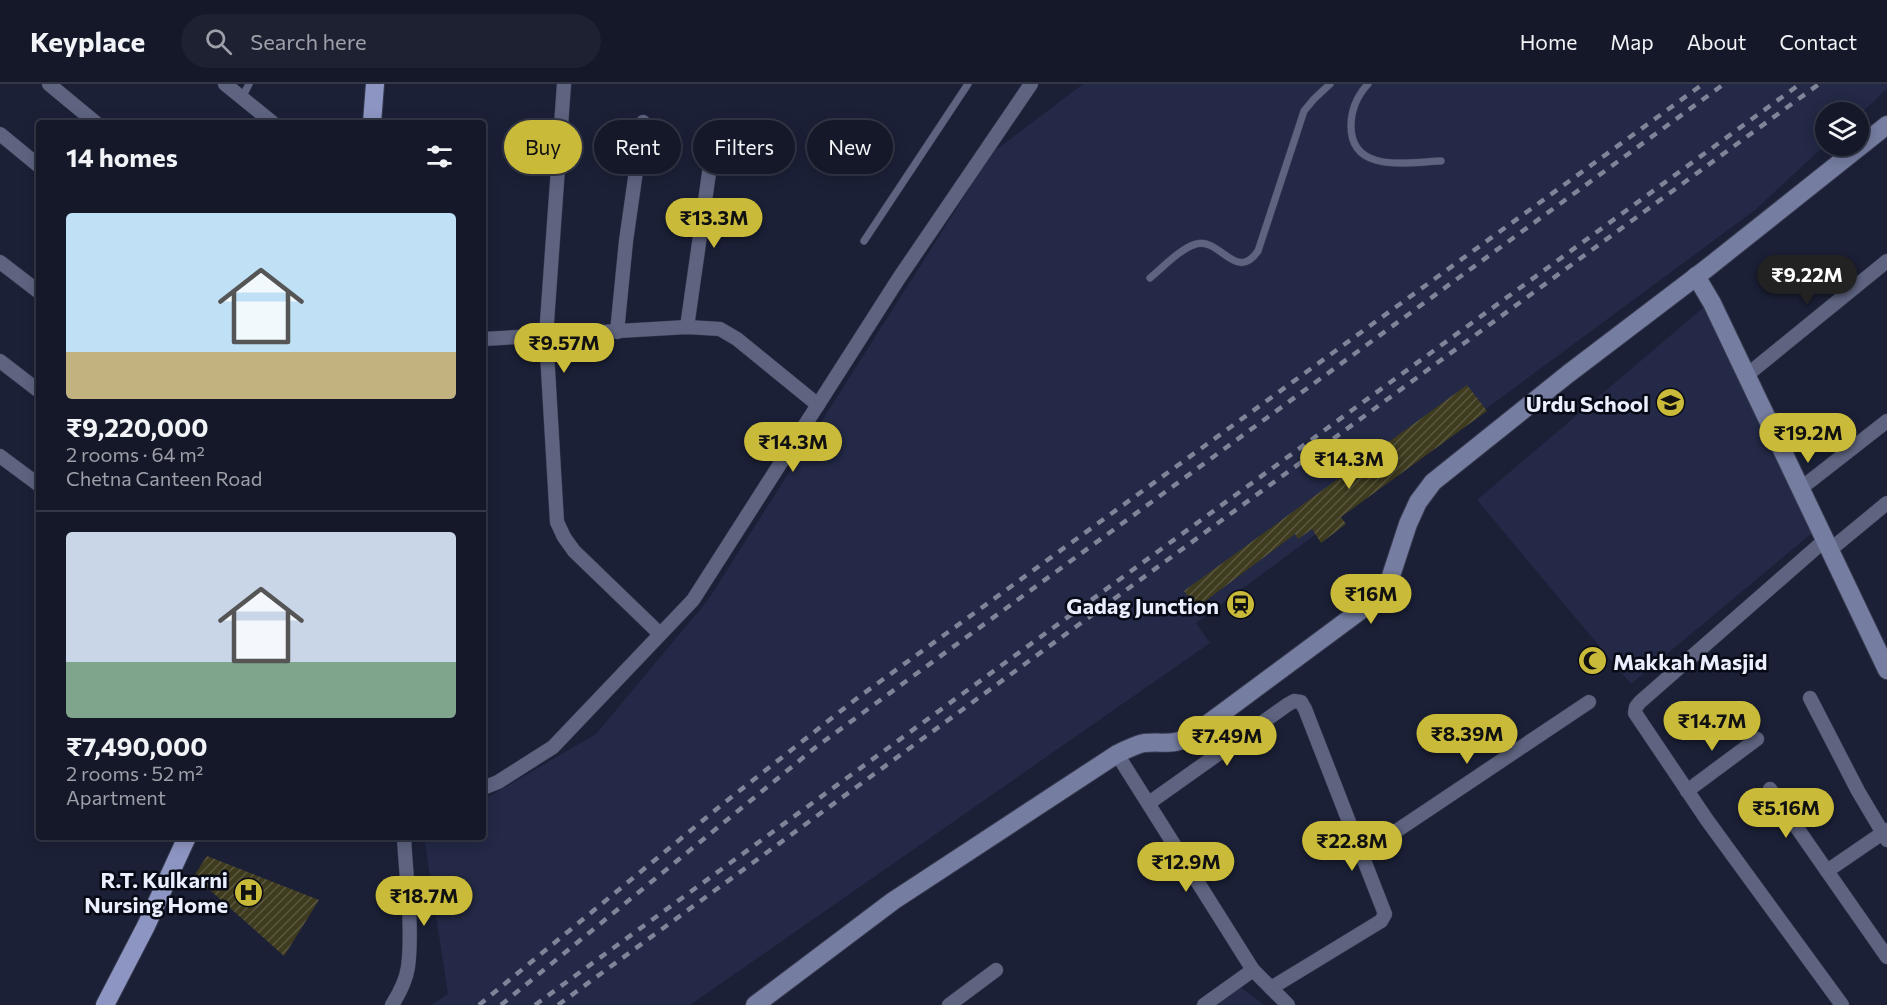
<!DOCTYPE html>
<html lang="en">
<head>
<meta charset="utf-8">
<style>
	body { margin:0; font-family:Commissioner,sans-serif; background:#1d2131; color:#f1f3f6; height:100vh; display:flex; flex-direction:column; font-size:22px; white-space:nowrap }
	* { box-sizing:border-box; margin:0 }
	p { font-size:20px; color:#9da0a8 }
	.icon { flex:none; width:33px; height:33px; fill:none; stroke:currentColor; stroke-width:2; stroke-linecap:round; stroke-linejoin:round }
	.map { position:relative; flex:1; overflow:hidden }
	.panel { position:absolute; left:36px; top:36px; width:450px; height:720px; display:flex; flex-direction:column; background:#141829; border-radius:6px; box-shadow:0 3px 15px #0003,0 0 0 2px #333746 }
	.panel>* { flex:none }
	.top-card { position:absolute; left:504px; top:36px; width:570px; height:54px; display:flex; gap:12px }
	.fabs { position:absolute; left:1815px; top:18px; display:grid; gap:12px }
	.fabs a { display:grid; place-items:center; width:54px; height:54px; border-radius:50%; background:#141829; box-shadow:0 3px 15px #0003,0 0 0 2px #333746; font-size:30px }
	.price { position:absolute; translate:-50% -51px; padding:0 14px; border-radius:21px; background:#c9ba3a; color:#111; font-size:20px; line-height:39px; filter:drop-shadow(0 2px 3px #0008) }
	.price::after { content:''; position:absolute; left:50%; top:36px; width:18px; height:14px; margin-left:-9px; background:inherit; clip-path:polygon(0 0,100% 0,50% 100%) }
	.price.on { background:#222; color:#fff }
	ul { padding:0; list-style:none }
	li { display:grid; align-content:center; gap:12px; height:318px; padding:0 30px }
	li+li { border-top:2px solid #333746 }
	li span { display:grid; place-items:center; height:186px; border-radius:6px; color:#555 }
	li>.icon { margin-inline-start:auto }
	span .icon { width:108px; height:108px; fill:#fffc; stroke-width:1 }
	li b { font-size:26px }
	h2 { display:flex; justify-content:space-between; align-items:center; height:72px; padding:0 30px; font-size:26px }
	.tag { padding:0 21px; border-radius:27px; background:#141829; box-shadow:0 3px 15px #0003,0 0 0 2px #333746; font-size:21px; line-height:54px }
	.tag.on { background:#c9ba3a; color:#111 }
	header { display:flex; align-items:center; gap:36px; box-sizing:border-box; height:84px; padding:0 30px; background:#141829; border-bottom:2px solid #333746 }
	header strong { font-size:28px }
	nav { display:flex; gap:33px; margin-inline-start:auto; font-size:21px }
	.search { width:420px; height:54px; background:#1d2131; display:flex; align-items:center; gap:15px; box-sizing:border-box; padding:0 21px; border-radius:33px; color:#9da0a8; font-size:22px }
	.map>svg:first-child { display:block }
	.built { fill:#232946 }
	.building { fill:url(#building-hatch) }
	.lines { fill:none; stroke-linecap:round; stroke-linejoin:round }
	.lane-casing { stroke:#383b50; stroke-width:8 }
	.street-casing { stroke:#383b50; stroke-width:15 }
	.secondary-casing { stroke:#383b50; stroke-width:20 }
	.primary-casing { stroke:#383b50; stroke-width:20 }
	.lane { stroke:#5e6480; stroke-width:7 }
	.street { stroke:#5e6480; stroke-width:14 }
	.secondary { stroke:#757da1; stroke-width:18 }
	.primary { stroke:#8d96c3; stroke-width:18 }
	.rail { stroke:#7f8498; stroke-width:4.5; stroke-dasharray:8 8; stroke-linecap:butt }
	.labels { text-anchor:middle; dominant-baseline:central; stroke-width:5; stroke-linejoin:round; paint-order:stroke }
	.poi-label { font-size:22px; font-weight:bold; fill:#eaefff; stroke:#080a15; text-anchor:end }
</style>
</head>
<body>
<header>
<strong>Keyplace</strong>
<div class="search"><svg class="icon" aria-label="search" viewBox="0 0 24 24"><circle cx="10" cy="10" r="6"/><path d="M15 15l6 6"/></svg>Search here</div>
<nav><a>Home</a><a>Map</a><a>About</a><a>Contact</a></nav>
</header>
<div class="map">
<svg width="1887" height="921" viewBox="0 0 1887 921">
	<defs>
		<pattern id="building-hatch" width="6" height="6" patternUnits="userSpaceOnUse" patternTransform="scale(1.5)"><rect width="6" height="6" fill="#3f3b1f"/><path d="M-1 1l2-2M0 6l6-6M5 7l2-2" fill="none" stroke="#5b5841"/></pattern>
	</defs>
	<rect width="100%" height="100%" fill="#1b2037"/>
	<g class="built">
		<polygon points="1083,0 1887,0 1887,5 1859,31 1858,28 1826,28 1825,61 1755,126 1196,539 1210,559 690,921 431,921 448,910 424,753 483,753 483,716 596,650 708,516 992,69"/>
		<polygon points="1704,223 1812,449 1631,600 1477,416"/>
		<polygon points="1235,899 1264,921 1204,921"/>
	</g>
	<g class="building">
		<polygon points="1467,301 1487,327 1341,433 1346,440 1321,459 1312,445 1298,455 1295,450 1196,524 1184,507"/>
		<polygon points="207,772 319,816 284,872 194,792"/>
	</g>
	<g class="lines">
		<defs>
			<g id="lane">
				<path d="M1368,0C1357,12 1351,26 1351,42C1351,90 1408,78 1441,77"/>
				<polyline points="242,14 249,0"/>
				<polyline points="864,157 968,0"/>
				<path d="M1150,194C1162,184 1181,164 1196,160C1220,153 1236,199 1258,167L1304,27L1314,15L1330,0"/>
			</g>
			<g id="street">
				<polyline points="49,0 96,39"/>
				<polyline points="225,0 273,39"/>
				<polyline points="564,0 546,252 557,438 564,453 574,467 660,550"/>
				<polyline points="0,50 39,82"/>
				<polyline points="0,178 39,208"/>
				<polyline points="687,243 710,82"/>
				<polyline points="617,248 626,157 643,38"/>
				<polyline points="483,255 687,243 720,245 737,255 818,321"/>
				<polyline points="0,277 39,307"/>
				<polyline points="1747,291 1887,177"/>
				<polyline points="0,372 39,401"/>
				<polyline points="1800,405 1887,337"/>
				<polyline points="1825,456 1640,618 1636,623 1635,629 1707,736 1842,921"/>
				<polyline points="1830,466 1887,419"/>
				<polyline points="1810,614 1858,707 1887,756"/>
				<polyline points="1117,670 1253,886 1288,921"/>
				<polyline points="483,704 498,698 553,663 693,516 899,194 1031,0"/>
				<polyline points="1770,705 1827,787"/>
				<polyline points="1687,707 1757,655"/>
				<polyline points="1149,719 1287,621 1294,617 1301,618 1305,625 1385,830 1381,837 1271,904"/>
				<polyline points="1887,746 1827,787 1887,873"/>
				<polyline points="1362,770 1589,618"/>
				<path d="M392,921C399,910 406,897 408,883C413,844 406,793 404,753"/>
				<polyline points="949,921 996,886"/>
				<polyline points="1204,921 1253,886"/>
			</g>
			<g id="secondary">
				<polyline points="1696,192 1712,219 1887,586"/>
				<path d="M755,921L893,817L1117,670C1125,666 1135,661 1144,659C1166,657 1173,663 1194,650L1376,515L1388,501L1408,440L1418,418L1433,398L1568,290L1706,185L1887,41"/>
			</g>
			<g id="primary">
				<polyline points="372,39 375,0"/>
				<polyline points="105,921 146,842 187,753"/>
			</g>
		</defs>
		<use href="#lane" class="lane-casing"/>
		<use href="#street" class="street-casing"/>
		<use href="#secondary" class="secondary-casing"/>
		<use href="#primary" class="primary-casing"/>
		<use href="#lane" class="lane"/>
		<use href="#street" class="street"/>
		<use href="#secondary" class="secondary"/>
		<use href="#primary" class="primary"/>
		<g class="rail">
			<polyline points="479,921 724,719 856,615 1703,0"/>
			<polyline points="501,921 816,663 1724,0"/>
			<polyline points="535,921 1800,0"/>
			<polyline points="558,921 1819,0"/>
		</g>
	</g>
	<defs>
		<symbol id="school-disc" viewBox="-11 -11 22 22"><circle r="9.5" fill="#c9ba3a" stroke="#080a15"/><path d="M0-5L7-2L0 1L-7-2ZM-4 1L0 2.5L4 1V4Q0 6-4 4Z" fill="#111"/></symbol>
		<symbol id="station-disc" viewBox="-11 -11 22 22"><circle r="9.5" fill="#c9ba3a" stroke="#080a15"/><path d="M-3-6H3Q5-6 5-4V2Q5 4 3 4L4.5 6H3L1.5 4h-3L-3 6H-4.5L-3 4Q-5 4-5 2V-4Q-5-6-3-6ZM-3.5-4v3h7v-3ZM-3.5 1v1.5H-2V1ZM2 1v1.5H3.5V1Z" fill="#111"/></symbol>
		<symbol id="mosque-disc" viewBox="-11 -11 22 22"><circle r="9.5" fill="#c9ba3a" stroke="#080a15"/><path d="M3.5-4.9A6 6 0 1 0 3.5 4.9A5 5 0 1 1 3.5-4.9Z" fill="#111"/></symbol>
		<symbol id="hospital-disc" viewBox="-11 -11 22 22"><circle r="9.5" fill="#c9ba3a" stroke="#080a15"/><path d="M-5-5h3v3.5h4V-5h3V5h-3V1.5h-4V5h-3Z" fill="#111"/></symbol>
	</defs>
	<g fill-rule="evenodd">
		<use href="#school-disc" x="1654" y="302" width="33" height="33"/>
		<use href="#station-disc" x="1224" y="504" width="33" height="33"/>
		<use href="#mosque-disc" x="1576" y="560" width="33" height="33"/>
		<use href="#hospital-disc" x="232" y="792" width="33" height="33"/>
	</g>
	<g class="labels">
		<g class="poi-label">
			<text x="1649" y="319">Urdu School</text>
			<text x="1219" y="521">Gadag Junction</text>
			<text x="1613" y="577" text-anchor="start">Makkah Masjid</text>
			<text x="228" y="795">R.T. Kulkarni<tspan x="228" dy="25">Nursing Home</tspan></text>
		</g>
	</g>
</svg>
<div class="fabs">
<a><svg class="icon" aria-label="layers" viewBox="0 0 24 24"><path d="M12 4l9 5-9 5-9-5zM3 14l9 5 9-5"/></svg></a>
</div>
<b class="price" style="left:714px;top:165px">₹13.3M</b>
<b class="price on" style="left:1807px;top:222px">₹9.22M</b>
<b class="price" style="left:564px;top:290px">₹9.57M</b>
<b class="price" style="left:1808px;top:380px">₹19.2M</b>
<b class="price" style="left:793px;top:389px">₹14.3M</b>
<b class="price" style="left:1349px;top:406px">₹14.3M</b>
<b class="price" style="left:1371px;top:541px">₹16M</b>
<b class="price" style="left:1712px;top:668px">₹14.7M</b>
<b class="price" style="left:1467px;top:681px">₹8.39M</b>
<b class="price" style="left:1227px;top:683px">₹7.49M</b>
<b class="price" style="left:1786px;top:755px">₹5.16M</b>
<b class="price" style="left:1352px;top:788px">₹22.8M</b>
<b class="price" style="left:1186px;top:809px">₹12.9M</b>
<b class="price" style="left:424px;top:843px">₹18.7M</b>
<div class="top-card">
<a class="tag on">Buy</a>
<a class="tag">Rent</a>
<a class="tag">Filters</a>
<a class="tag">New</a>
</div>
<section class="panel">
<h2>14 homes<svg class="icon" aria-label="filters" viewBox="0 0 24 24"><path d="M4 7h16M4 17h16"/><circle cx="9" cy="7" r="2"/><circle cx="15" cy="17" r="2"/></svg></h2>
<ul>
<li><span style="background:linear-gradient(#bfe0f5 75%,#c2b280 0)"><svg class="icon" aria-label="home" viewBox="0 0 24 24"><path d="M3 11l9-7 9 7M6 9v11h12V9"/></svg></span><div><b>₹9,220,000</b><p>2 rooms · 64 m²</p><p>Chetna Canteen Road</p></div></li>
<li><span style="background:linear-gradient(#c9d6e8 70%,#7fa58c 0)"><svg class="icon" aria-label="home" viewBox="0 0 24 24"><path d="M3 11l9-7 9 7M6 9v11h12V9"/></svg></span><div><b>₹7,490,000</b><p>2 rooms · 52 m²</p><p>Apartment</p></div></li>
</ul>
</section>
</div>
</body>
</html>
